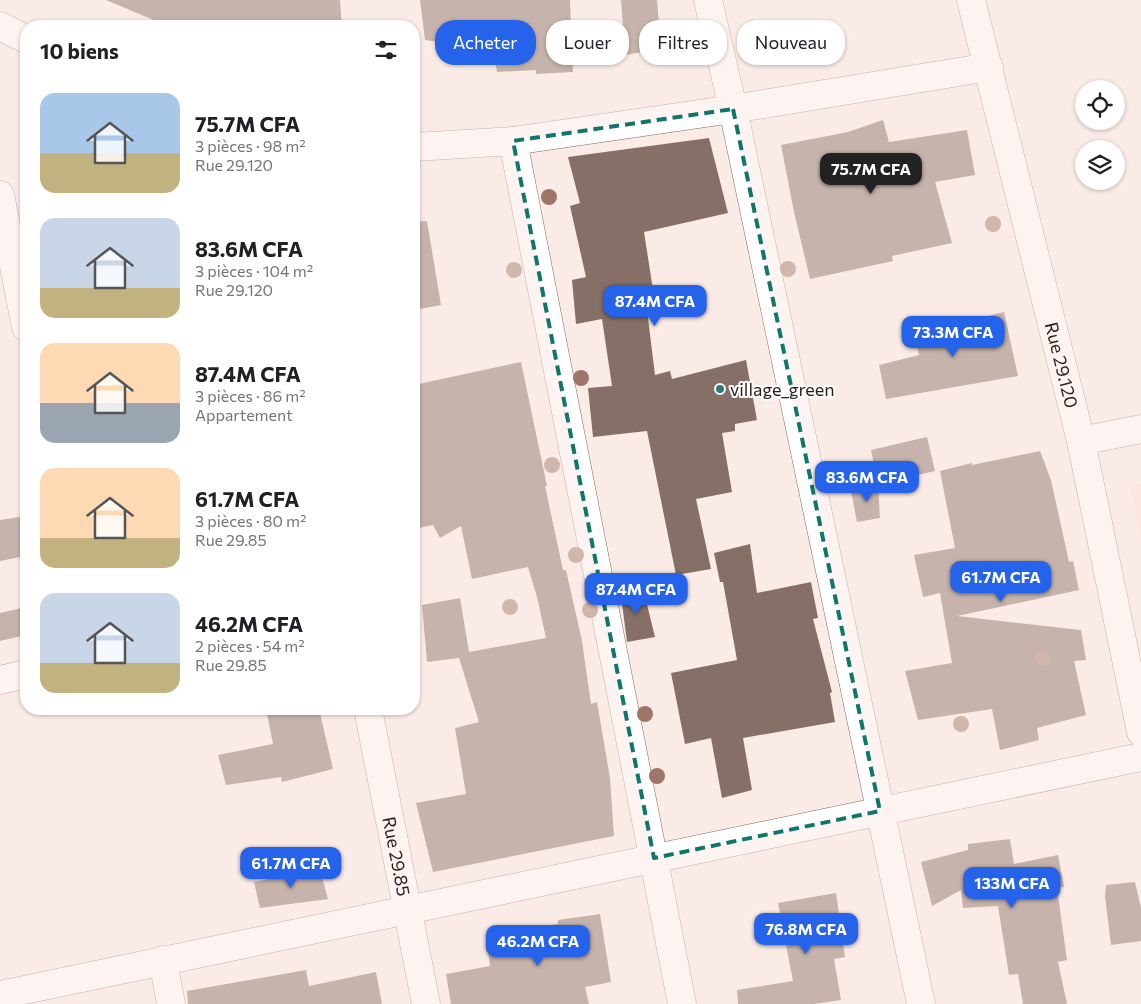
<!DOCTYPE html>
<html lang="fr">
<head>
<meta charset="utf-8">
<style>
	body { margin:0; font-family:Commissioner,sans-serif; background:#f6f6f6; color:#202124; height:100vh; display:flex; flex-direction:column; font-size:19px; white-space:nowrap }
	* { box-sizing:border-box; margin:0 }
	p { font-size:16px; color:#757577 }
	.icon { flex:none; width:28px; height:28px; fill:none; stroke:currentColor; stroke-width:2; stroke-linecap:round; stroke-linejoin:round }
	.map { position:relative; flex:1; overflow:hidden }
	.drawer { position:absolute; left:20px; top:20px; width:400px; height:695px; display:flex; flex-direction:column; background:#fff; border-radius:20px; box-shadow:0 1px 4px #0004 }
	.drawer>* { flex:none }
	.top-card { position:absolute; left:435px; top:20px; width:475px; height:45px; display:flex; gap:10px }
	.tools { position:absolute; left:1075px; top:80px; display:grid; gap:10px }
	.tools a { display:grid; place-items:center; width:50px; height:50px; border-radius:50%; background:#fff; box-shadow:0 1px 4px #0004; font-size:25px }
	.price { position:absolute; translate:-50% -42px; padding:0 11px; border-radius:10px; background:#2563eb; color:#fff; font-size:16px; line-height:32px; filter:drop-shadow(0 1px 2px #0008) }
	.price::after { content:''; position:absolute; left:50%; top:30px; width:15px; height:11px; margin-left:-8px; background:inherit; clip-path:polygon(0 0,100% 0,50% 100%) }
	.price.selected { background:#222; color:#fff }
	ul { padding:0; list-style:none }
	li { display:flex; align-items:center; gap:15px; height:125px; padding:0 20px }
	li span { display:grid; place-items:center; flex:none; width:140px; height:100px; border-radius:15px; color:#555 }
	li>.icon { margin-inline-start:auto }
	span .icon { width:60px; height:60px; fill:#fffc; stroke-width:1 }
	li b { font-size:21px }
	h2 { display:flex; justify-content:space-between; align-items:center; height:60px; padding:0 20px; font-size:21px }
	.tag { padding:0 18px; border-radius:20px; background:#fff; box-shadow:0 1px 4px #0004; font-size:18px; line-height:45px }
	.tag.selected { background:#2563eb; color:#fff }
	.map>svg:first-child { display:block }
	.built { fill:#fde2d8 }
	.building { fill:#866f67 }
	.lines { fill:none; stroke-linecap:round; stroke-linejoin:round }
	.street-casing { stroke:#806a62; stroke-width:29 }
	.street { stroke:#fff; stroke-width:28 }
	.tree { fill:#9e7668 }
	.marked { fill:none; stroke:#0f766e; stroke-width:4; stroke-dasharray:10 6; stroke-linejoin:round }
	.poi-dot { fill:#307976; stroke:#fff; stroke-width:2 }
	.labels { text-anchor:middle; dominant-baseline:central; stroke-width:4; stroke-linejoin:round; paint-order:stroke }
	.street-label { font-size:18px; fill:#271d1a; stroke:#fff }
	.poi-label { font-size:18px; fill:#271d1a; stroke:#fff; text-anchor:start }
</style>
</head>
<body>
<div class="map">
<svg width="1141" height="1004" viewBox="0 0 1141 1004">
	<rect width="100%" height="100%" fill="#fbebe6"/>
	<polygon class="built" points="1141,484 1141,539 1130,486"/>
	<g class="building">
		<polygon points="106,0 340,0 342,26 168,26"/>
		<polygon points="420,0 570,0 573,72 536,74 536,70 497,72 494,54 442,61 440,42 425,40"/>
		<polygon points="621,0 657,0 659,25 672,23 678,46 625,55"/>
		<polygon points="883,120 889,142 967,130 975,175 935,182 952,243 892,256 893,261 810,279 794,212 781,145 848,132"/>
		<polygon points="709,138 728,213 644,232 656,309 647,310 655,375 670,371 672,379 746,360 757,420 735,424 735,431 722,433 732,492 696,499 711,569 676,575 647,431 593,437 588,388 612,386 602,319 576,324 572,280 586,277 570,206 580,203 568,157"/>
		<polygon points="427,221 441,305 414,310 414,222"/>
		<polygon points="1004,312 1018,376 886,399 879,365 919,355 914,334"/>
		<polygon points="521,362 547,486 545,486 563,570 566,570 582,641 591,704 597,702 610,778 614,836 433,872 416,803 466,794 455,728 479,722 459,658 427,662 422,605 460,598 469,652 546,638 537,597 528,567 472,579 461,526 440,538 433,525 414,529 414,385"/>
		<polygon points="927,437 935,471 878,484 871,450"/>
		<polygon points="1040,451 1051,480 1069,562 1073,561 1079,590 957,616 1081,630 1086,660 1074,661 1086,715 1037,728 1039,740 1000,750 992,709 918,720 905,671 952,663 940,593 923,597 914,555 955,548 940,471 972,463 972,465"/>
		<polygon points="878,484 880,518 857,522 851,491"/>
		<polygon points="26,516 26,556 0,561 0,520"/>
		<polygon points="750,544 757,593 811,582 818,618 813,619 832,692 830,693 835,722 743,738 752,790 722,798 711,738 685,744 671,673 737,660 723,582 720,582 714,553"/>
		<polygon points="620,588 643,588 655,637 627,642"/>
		<polygon points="26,607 26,635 0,641 0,613"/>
		<polygon points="266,709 319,709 333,769 282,782 281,777 226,785 218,755 273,744"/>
		<polygon points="1010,839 1014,864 1058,855 1064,887 1057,888 1067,960 1058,962 1067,1004 1023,1004 1018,974 1009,975 998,906 963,908 961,890 932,906 921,862 968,850 968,844"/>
		<polygon points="320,869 328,899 260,908 254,882"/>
		<polygon points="1135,882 1141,908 1141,941 1111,945 1105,896 1106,885"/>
		<polygon points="836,893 845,957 834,959 841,1000 814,1004 738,1004 737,990 793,981 778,903"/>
		<polygon points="600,914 611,982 585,987 589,1004 451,1004 446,974 490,966 487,942 536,933 535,927 558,924 558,920"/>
		<polygon points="306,970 309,986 376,972 382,1004 188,1004 187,991"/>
	</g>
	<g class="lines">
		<defs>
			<g id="street">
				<polyline points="708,0 733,109 921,1004"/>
				<path id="s1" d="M971,0L1081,441L1141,732"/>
				<polyline points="0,26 26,39"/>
				<polyline points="513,141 682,1004"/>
				<polyline points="414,147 513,141 733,109 989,67"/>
				<polyline points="0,195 26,327"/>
				<polyline points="1081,441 1141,429"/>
				<polyline points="0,680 26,674"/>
				<path id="s2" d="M368,709L426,1004"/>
				<polyline points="163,960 171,1004"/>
				<polyline points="0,995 1141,757"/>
			</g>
		</defs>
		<use href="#street" class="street-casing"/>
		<use href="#street" class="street"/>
	</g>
	<g class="tree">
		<circle cx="549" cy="197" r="8"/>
		<circle cx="993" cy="224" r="8"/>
		<circle cx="788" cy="269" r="8"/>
		<circle cx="514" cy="270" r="8"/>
		<circle cx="581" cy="378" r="8"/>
		<circle cx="552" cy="465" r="8"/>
		<circle cx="576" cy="555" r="8"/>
		<circle cx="510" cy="607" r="8"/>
		<circle cx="590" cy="610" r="8"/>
		<circle cx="1043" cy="658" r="8"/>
		<circle cx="645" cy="714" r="8"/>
		<circle cx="961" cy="724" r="8"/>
		<circle cx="657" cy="776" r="8"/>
	</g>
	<path d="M0 0H1141V1004H0ZM733,109L880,811L654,858L513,141Z" fill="#fbebe6" fill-opacity=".55" fill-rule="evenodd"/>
	<path class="marked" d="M733,109L880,811L654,858L513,141Z"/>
	<circle class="poi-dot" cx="720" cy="389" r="5"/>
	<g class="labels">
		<g class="street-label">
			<text stroke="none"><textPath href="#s1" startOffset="376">Rue 29.120</textPath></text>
			<text stroke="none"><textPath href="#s2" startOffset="150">Rue 29.85</textPath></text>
		</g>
		<g class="poi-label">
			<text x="730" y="389">village_green</text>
		</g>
	</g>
</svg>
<div class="tools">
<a><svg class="icon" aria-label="locate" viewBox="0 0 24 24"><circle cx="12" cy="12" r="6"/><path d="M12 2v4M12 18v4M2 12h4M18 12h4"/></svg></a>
<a><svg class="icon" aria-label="layers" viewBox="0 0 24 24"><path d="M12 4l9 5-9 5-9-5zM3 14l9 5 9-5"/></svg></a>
</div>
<b class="price selected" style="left:871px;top:195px">75.7M CFA</b>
<b class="price" style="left:655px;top:327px">87.4M CFA</b>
<b class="price" style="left:953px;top:358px">73.3M CFA</b>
<b class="price" style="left:867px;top:503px">83.6M CFA</b>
<b class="price" style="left:1001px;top:603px">61.7M CFA</b>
<b class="price" style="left:636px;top:615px">87.4M CFA</b>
<b class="price" style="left:291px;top:889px">61.7M CFA</b>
<b class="price" style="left:1012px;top:909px">133M CFA</b>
<b class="price" style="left:806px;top:955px">76.8M CFA</b>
<b class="price" style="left:538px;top:967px">46.2M CFA</b>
<div class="top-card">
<a class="tag selected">Acheter</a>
<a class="tag">Louer</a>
<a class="tag">Filtres</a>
<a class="tag">Nouveau</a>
</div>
<section class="drawer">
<h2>10 biens<svg class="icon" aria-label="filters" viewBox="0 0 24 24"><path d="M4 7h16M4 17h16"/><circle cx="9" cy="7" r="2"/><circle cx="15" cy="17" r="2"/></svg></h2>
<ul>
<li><span style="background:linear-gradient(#a9c7e8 60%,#c2b280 0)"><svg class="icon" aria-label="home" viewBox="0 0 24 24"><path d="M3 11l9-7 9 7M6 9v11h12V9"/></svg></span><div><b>75.7M CFA</b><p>3 pièces · 98 m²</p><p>Rue 29.120</p></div></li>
<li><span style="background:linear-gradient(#c9d6e8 70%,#c2b280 0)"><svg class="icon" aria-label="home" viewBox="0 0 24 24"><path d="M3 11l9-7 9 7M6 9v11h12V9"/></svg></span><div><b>83.6M CFA</b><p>3 pièces · 104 m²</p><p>Rue 29.120</p></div></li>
<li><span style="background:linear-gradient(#ffd9b3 60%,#9aa5b1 0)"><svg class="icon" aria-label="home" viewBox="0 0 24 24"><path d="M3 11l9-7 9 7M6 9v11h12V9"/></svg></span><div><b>87.4M CFA</b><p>3 pièces · 86 m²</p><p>Appartement</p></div></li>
<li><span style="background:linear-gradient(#ffd9b3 70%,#c2b280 0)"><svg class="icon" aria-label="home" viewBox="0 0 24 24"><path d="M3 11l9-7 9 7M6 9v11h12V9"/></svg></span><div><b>61.7M CFA</b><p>3 pièces · 80 m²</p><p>Rue 29.85</p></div></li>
<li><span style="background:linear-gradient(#c9d6e8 70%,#c2b280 0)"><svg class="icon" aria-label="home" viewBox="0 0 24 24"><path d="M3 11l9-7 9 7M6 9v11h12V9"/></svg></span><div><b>46.2M CFA</b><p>2 pièces · 54 m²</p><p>Rue 29.85</p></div></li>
</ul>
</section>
</div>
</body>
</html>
